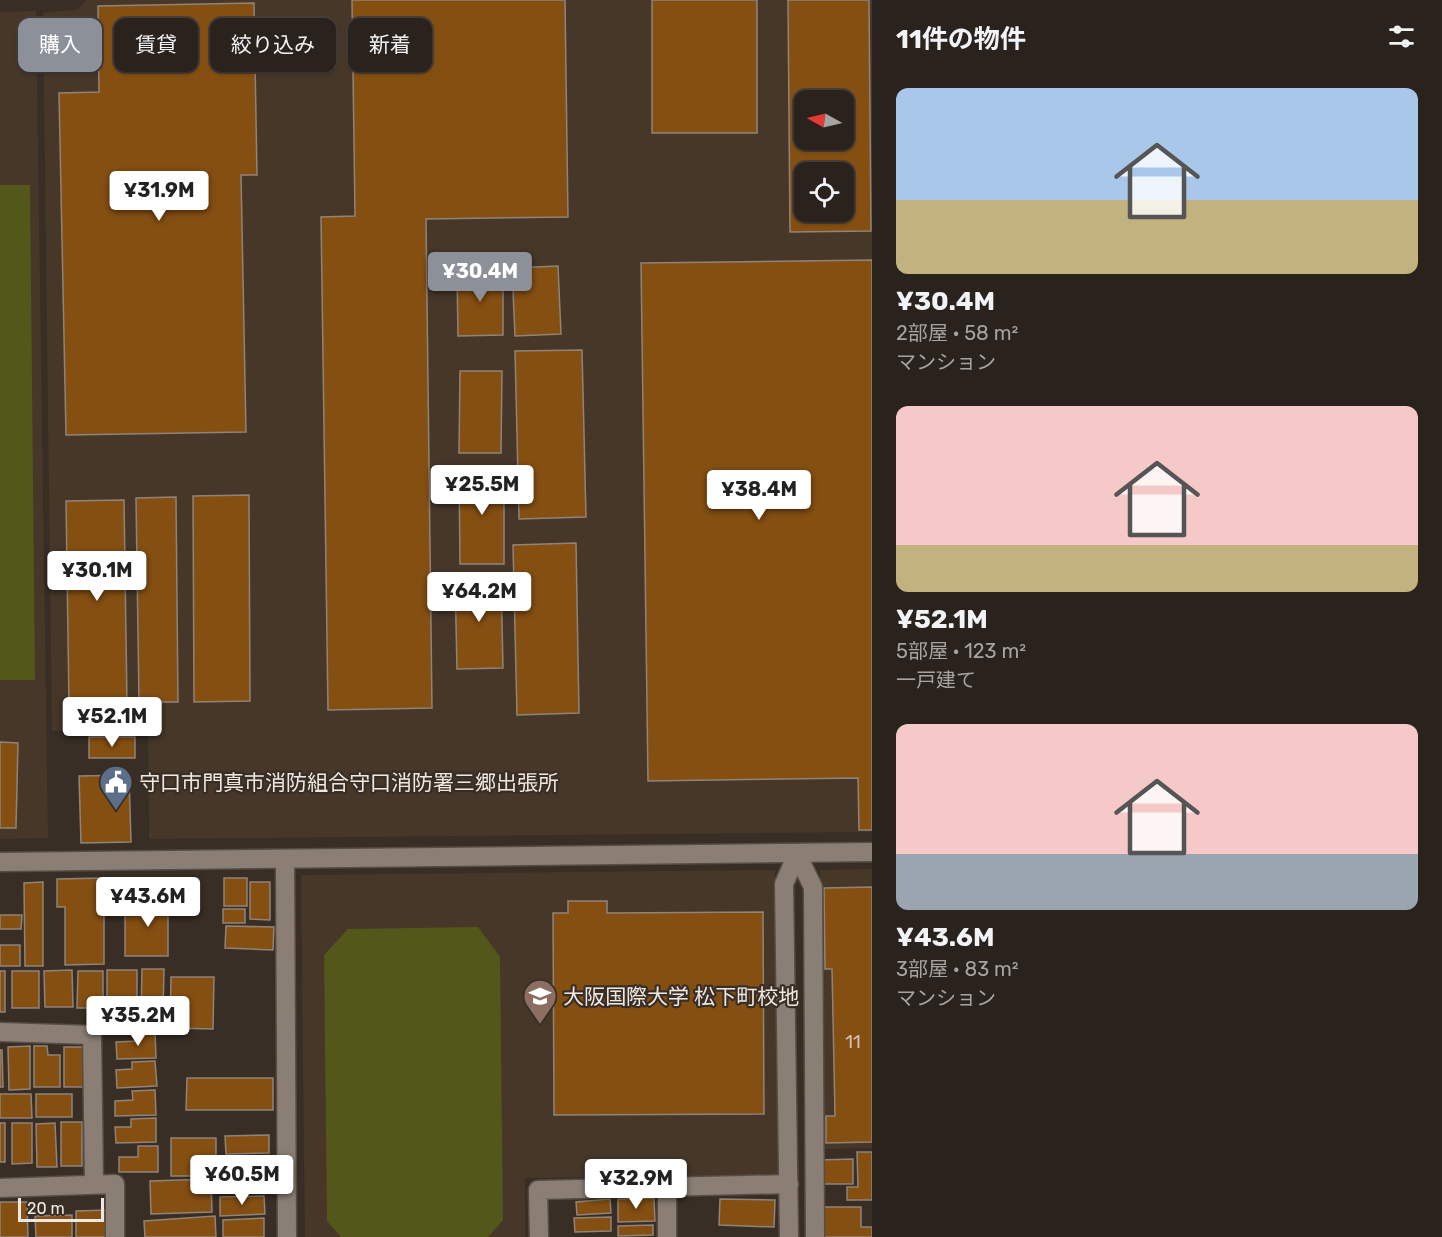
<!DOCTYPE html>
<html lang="ja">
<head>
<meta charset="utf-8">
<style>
	body { margin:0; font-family:Rubik,"Noto Sans JP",sans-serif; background:#362f29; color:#f1f3f6; height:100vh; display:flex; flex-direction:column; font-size:22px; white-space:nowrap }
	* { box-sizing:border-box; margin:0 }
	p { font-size:20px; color:#a5a4a3 }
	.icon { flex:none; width:33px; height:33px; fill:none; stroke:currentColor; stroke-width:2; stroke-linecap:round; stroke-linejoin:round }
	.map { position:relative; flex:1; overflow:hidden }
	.sheet { display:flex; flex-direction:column; background:#2a221c; width:570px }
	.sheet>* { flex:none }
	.banner { position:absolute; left:18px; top:18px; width:570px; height:54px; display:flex; gap:12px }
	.needle { width:39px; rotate:278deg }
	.tools { position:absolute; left:794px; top:90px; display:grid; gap:12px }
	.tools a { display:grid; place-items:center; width:60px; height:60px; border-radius:12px; background:#2a221c; box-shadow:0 2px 4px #0004,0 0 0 2px #463f3b; font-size:30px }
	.scale { position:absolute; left:18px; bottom:15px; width:86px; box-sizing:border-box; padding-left:6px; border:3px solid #efe8e2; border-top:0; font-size:16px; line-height:21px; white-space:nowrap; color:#efe8e2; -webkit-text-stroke:4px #382e25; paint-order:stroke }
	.price { position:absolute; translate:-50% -51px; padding:0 14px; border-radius:6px; background:#fff; color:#222; font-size:20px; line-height:39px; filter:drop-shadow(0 2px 3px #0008) }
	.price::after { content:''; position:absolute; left:50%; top:36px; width:18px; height:14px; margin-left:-9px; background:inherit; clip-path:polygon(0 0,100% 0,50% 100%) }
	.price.active { background:#8c9099; color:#fff }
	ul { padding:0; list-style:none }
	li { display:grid; align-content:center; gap:12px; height:318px; padding:0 24px }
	li span { display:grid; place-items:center; height:186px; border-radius:12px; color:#555 }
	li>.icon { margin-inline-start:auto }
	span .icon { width:108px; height:108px; fill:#fffc; stroke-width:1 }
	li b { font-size:26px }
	h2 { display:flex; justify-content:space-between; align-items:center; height:72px; padding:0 24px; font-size:26px }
	.pill { padding:0 21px; border-radius:12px; background:#2a221c; box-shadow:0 2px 4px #0004,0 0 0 2px #463f3b; font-size:21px; line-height:54px }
	.pill.active { background:#8c9099; color:#fff }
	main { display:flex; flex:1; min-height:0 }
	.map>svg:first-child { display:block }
	.built { fill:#463729; fill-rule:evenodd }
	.green { fill:#53571a }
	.building { fill:#854f12; stroke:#908479; stroke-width:1.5; fill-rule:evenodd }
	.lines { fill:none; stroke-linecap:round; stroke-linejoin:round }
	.street-casing { stroke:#564d45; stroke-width:21 }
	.street { stroke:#8b7f75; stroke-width:18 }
	.labels { text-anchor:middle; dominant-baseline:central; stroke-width:4.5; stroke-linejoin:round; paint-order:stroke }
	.number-label { font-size:18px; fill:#d4c2ae }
	.poi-label { font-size:21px; fill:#efe8e2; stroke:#382e25; text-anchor:start }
</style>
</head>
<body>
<main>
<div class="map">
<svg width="872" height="1237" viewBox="0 0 872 1237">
	<rect width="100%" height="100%" fill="#382e25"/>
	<g class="built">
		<path d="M87,0H872V832L149,839L148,729L52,731L43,13L78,9ZM804,100H843V140H804ZM804,172H843V212H804Z"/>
		<polygon points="36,11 48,838 0,839 0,12"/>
		<polygon points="872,869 872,1148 823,1149 820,870"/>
		<polygon points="775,870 778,1175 525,1178 525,1237 305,1237 301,875"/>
	</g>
	<g class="green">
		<polygon points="0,185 30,185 35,680 0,680"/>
		<polygon points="478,927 500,957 503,1220 488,1237 341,1237 327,1221 324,955 348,929"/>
	</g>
	<g class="building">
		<polygon points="352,0 565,0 568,217 426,219 432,708 328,710 321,217 355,216"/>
		<rect x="652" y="0" width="105" height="133"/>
		<path d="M788,0H869L871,231L790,232ZM804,100H843V140H804ZM804,172H843V212H804Z"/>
		<polygon points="254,3 257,175 241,175 246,432 66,435 59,93 99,92 98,6"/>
		<polygon points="872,260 872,830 859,830 858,778 648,781 641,263"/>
		<polygon points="558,266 561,334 515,336 512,268"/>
		<polygon points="503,271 503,335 458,336 457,272"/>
		<polygon points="582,350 586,517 519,519 515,351"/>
		<polygon points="460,371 502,371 501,453 459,453"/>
		<polygon points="459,469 504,469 504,564 460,564"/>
		<polygon points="249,495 250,701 194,702 193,496"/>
		<polygon points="176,497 178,702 139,702 136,498"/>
		<polygon points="124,500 127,704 69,705 66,501"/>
		<polygon points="576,543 579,713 517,715 513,545"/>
		<polygon points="501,577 503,668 457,669 455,578"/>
		<rect x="89" y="737" width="46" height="21"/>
		<polygon points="0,742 18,743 16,828 0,828"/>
		<polygon points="129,775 131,842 81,843 79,776"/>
		<polygon points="104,878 104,964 65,965 65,907 57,907 57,879"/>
		<rect x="224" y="878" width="23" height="28"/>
		<polygon points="43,882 43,966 25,966 24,883"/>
		<polygon points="250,882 270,882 270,920 250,919"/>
		<polygon points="872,887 872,1142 826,1143 826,1116 835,1116 832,969 825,969 824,888"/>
		<polygon points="168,895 168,956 125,956 125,914 136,914 136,896"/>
		<polygon points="568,901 607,901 607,913 763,912 764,1114 554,1115 553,913 568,913"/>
		<rect x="223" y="909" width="22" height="14"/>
		<polygon points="0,915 22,915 21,929 0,929"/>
		<polygon points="226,926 274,927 273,950 225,948"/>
		<rect x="0" y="945" width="20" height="21"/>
		<polygon points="142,969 164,969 163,1015 141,1014"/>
		<polygon points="72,970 73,1007 45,1007 44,971"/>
		<polygon points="107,970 137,970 137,1013 113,1012 113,999 107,999"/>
		<rect x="0" y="971" width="5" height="41"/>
		<rect x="12" y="971" width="27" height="37"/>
		<polygon points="78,971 103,971 103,1008 77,1008"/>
		<polygon points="171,977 214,977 213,1029 170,1028"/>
		<polygon points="138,1032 155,1032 156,1058 117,1059 116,1042 138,1041"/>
		<polygon points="30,1046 30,1089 9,1090 8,1047"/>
		<polygon points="34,1046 47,1046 48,1055 60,1055 60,1087 34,1087"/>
		<polygon points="64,1047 86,1047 85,1087 64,1087"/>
		<polygon points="0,1050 2,1050 3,1087 0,1087"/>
		<polygon points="155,1061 157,1086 117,1088 116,1070 132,1069 132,1062"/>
		<polygon points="187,1078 273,1078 273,1110 186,1110"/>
		<polygon points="155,1090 156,1115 115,1116 115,1101 133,1100 132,1091"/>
		<polygon points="0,1094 31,1094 32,1118 0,1118"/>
		<rect x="36" y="1094" width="36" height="23"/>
		<polygon points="156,1118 156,1142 116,1143 115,1127 131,1127 131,1119"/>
		<rect x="61" y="1122" width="21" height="44"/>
		<rect x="0" y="1123" width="5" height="39"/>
		<polygon points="12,1123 32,1123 32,1163 12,1164"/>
		<polygon points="55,1123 57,1167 37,1167 36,1124"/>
		<polygon points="269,1135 269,1153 226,1154 225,1136"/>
		<rect x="171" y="1138" width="45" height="38"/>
		<polygon points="138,1146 158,1146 158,1172 119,1172 119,1157 138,1157"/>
		<polygon points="857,1152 872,1152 872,1200 847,1200 847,1187 858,1187"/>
		<rect x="224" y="1157" width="44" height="16"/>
		<polygon points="853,1159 853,1184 820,1184 819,1160"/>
		<rect x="221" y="1177" width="44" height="16"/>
		<polygon points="211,1179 212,1212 151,1214 150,1181"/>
		<polygon points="264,1196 265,1214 220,1216 220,1197"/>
		<polygon points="654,1198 655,1221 618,1222 618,1199"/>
		<polygon points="610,1199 611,1213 577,1215 576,1202"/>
		<polygon points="720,1199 775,1200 774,1227 719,1225"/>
		<polygon points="0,1202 27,1202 28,1237 0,1237"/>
		<polygon points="822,1207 861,1207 861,1227 872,1227 872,1237 822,1237"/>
		<polygon points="108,1210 108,1237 76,1237 76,1211"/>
		<polygon points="72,1215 72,1237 36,1237 35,1216"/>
		<polygon points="215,1216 216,1237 145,1237 144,1221"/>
		<polygon points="611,1217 611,1231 575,1232 574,1218"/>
		<polygon points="264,1218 264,1237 223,1237 223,1220"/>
		<polygon points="653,1225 653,1235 618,1236 618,1226"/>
	</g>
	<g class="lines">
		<defs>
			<g id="street">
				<polyline points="797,854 813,887 815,1237"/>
				<polyline points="285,859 287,1237"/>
				<polyline points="0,862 872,852"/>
				<polyline points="0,1032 92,1035 94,1184"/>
				<polyline points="0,1188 115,1184 115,1237"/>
				<polyline points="539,1237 538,1190 789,1184"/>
				<polyline points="667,1237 667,1187"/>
				<polyline points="789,1237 784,884 797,854"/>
			</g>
		</defs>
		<use href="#street" class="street-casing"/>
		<use href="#street" class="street"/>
	</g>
	<defs>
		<symbol id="civic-pin" viewBox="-11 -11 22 30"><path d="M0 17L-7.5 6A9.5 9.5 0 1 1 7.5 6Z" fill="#5c6f8a" stroke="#382e25"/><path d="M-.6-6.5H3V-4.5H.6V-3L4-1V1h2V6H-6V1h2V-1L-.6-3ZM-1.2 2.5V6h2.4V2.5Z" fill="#fff"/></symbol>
		<symbol id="university-pin" viewBox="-11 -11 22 30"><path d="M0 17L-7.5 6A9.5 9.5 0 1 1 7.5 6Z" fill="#8d6e63" stroke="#382e25"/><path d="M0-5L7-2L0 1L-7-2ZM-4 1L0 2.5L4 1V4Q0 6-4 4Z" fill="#fff"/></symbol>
	</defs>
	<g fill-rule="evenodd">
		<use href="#civic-pin" x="97" y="763" width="38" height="52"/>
		<use href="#university-pin" x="521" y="977" width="38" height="52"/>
	</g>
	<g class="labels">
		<g class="number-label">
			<text x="853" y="1042">11</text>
		</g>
		<g class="poi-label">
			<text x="139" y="782">守口市門真市消防組合守口消防署三郷出張所</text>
			<text x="563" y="996">大阪国際大学 松下町校地</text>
		</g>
	</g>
</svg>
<div class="tools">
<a><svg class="needle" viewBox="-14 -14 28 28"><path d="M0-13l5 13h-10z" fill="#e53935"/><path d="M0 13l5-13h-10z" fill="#a5a4a3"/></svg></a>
<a><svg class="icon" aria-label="locate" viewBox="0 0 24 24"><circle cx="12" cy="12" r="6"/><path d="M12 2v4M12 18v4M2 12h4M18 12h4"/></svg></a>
</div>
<div class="scale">20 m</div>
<b class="price" style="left:159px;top:222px">¥31.9M</b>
<b class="price active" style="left:480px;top:303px">¥30.4M</b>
<b class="price" style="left:482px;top:516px">¥25.5M</b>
<b class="price" style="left:759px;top:521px">¥38.4M</b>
<b class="price" style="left:97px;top:602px">¥30.1M</b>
<b class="price" style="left:479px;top:623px">¥64.2M</b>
<b class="price" style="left:112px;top:748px">¥52.1M</b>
<b class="price" style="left:148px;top:928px">¥43.6M</b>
<b class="price" style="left:138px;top:1047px">¥35.2M</b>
<b class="price" style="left:242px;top:1206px">¥60.5M</b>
<b class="price" style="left:636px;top:1210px">¥32.9M</b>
<div class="banner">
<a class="pill active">購入</a>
<a class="pill">賃貸</a>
<a class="pill">絞り込み</a>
<a class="pill">新着</a>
</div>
</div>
<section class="sheet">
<h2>11件の物件<svg class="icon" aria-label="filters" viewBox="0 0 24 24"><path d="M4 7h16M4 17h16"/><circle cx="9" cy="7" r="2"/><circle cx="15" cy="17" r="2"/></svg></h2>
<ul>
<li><span style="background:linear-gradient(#a9c7e8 60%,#c2b280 0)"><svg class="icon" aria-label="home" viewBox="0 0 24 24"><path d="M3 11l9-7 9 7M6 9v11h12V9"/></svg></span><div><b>¥30.4M</b><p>2部屋 · 58 m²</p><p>マンション</p></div></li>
<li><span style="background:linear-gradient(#f6c9c9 75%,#c2b280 0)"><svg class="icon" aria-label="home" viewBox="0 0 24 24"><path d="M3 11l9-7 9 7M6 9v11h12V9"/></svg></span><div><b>¥52.1M</b><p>5部屋 · 123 m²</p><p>一戸建て</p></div></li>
<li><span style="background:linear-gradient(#f6c9c9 70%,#9aa5b1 0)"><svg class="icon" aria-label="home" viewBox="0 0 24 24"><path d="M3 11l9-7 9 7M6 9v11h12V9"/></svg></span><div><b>¥43.6M</b><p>3部屋 · 83 m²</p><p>マンション</p></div></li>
</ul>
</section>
</main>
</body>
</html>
